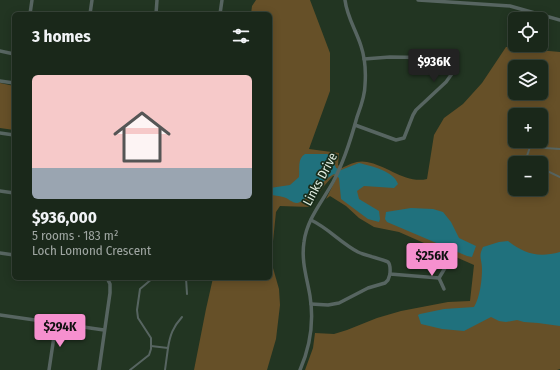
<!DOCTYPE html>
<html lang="en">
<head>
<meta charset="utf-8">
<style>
	body { margin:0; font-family:"Fira Sans Condensed",sans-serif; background:#273427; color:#f1f3f6; height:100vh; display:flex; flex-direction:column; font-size:15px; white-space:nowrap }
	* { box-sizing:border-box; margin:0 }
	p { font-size:13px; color:#9fa6a2 }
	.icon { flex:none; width:22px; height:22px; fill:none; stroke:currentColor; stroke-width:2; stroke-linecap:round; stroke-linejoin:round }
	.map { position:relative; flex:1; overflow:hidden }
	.details { position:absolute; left:12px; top:12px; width:260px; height:268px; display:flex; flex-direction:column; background:#1a281a; border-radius:6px; box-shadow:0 2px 10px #0003,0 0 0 1px #384439 }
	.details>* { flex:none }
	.tools { position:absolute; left:508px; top:12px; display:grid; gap:8px }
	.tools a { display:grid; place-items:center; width:40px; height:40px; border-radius:6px; background:#1a281a; box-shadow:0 2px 10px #0003,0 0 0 1px #384439; font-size:20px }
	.price { position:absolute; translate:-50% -34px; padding:0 9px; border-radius:4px; background:#f690cf; color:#111; font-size:13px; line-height:26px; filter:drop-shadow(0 1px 2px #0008) }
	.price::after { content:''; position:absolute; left:50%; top:24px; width:12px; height:9px; margin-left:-6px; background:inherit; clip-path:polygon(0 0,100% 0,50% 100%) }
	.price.active { background:#222; color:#fff }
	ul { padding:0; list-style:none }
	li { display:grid; align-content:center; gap:8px; height:212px; padding:0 20px }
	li+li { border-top:1px solid #384439 }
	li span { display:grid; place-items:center; height:124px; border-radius:6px; color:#555 }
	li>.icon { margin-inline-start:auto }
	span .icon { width:72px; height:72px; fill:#fffc; stroke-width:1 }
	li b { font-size:17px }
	h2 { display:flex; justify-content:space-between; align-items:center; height:48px; padding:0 20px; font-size:17px }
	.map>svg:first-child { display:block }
	.green { fill:#665028; fill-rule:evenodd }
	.water { fill:#20717d }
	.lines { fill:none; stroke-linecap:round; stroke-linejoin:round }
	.service { stroke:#576561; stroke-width:2 }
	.minor { stroke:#576561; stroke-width:3.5 }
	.labels { text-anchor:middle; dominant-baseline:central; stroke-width:3.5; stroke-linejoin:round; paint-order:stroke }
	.street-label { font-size:13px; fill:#e0ece0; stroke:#182b19 }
</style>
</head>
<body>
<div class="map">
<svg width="560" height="370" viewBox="0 0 560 370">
	<rect width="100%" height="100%" fill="#223522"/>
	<g class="green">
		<path d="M256,0H310L330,53V91L309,149L339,153L338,165L342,168C350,164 358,160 367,162C386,165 406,184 427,179L434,135L444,118L463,104L482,83L506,47L560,52V369L557,370H305L313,348L315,333L334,334L347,330L377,318L401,311L448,302L470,301L474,265L399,232L374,227L359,218L346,206L330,196L326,199L337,177L333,176L323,187L310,207L280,206L276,212L271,261L279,289L280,305L276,339L267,370H194L206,309L213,278H270V14H251L252,6ZM515,67H541V93H515ZM515,115H541V141H515ZM515,163H541V189H515Z"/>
		<polygon points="0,83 14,86 14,130 0,128"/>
	</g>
	<g class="water">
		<path d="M305,154H327L332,157L336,168L341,170L359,163C371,166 394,171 398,184L394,188L364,186L357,191L359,199L379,211L380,219L379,222L368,219L341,199L339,178L334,174C323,179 304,203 297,203C292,203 288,198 283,197C279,196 274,195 270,195V188L290,185L299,177C300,169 297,159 305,154Z"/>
		<polygon points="411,208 433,209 443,212 451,222 459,238 476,246 472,257 467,256 387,222 385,219 386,212"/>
		<path d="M508,241C525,254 538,258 560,252V326L538,323L524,322L517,320L506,322L499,321L491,317L464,331L442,329L421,324L418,315L420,314L444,309L474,307C480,297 482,280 482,269C482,259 478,257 483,247L499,242Z"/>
	</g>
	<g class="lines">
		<g class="service">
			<polyline points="531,163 529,162 527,156 530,147 560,149"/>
			<polyline points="541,168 560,177"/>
			<polyline points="186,278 187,294"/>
			<path d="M151,346L168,348C170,335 173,327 182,317"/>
			<polyline points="130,370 149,355 151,349 151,338 138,318 137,310 140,289 153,278"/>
			<polyline points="165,370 168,348"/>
		</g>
		<g class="minor">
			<polyline points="418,0 510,6 560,20"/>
			<polyline points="30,14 32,0"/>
			<polyline points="90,14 92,0"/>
			<polyline points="156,14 157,0"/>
			<polyline points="220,14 222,0"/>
			<polyline points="0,51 14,54"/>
			<polyline points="0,81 14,83"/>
			<polyline points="355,125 396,140 404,138 413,115 416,110 446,82 456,68 455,62 450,58 390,57 364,59"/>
			<polyline points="0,133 14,135"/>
			<polyline points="0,191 14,193"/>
			<path d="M311,220C328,228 341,243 358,252C364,255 385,260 388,262C391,265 390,270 390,274L439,278"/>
			<polyline points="0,253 14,255"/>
			<polyline points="444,289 439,278 445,268"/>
			<polyline points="311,304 328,305 339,303 368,288 385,283 388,280 390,274"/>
			<polyline points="0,315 104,330"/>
			<polyline points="49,370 56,323"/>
			<polyline points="99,370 110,293 110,284 107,278"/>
			<path d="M300,370C310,347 314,321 310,296C307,278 301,261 304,242C307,219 322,202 333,182C344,162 351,139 357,117C361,106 365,96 365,85C366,72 365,58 361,46C356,30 347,17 345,0"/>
		</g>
	</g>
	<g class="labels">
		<g class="street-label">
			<text transform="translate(320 179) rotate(-62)">Links Drive</text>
		</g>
	</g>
</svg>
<div class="tools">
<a><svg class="icon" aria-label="locate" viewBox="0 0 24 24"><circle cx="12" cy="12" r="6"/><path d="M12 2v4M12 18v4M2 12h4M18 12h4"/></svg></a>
<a><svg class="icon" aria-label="layers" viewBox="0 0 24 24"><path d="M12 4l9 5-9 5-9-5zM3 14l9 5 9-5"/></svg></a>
<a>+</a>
<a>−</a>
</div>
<b class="price active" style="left:434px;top:83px">$936K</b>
<b class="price" style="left:432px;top:277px">$256K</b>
<b class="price" style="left:60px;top:348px">$294K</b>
<section class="details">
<h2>3 homes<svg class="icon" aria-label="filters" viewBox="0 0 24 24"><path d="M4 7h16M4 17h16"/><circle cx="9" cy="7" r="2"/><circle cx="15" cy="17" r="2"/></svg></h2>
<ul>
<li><span style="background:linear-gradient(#f6c9c9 75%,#9aa5b1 0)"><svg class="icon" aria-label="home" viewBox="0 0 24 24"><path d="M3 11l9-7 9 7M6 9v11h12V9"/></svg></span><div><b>$936,000</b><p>5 rooms · 183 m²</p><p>Loch Lomond Crescent</p></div></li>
</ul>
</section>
</div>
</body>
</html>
